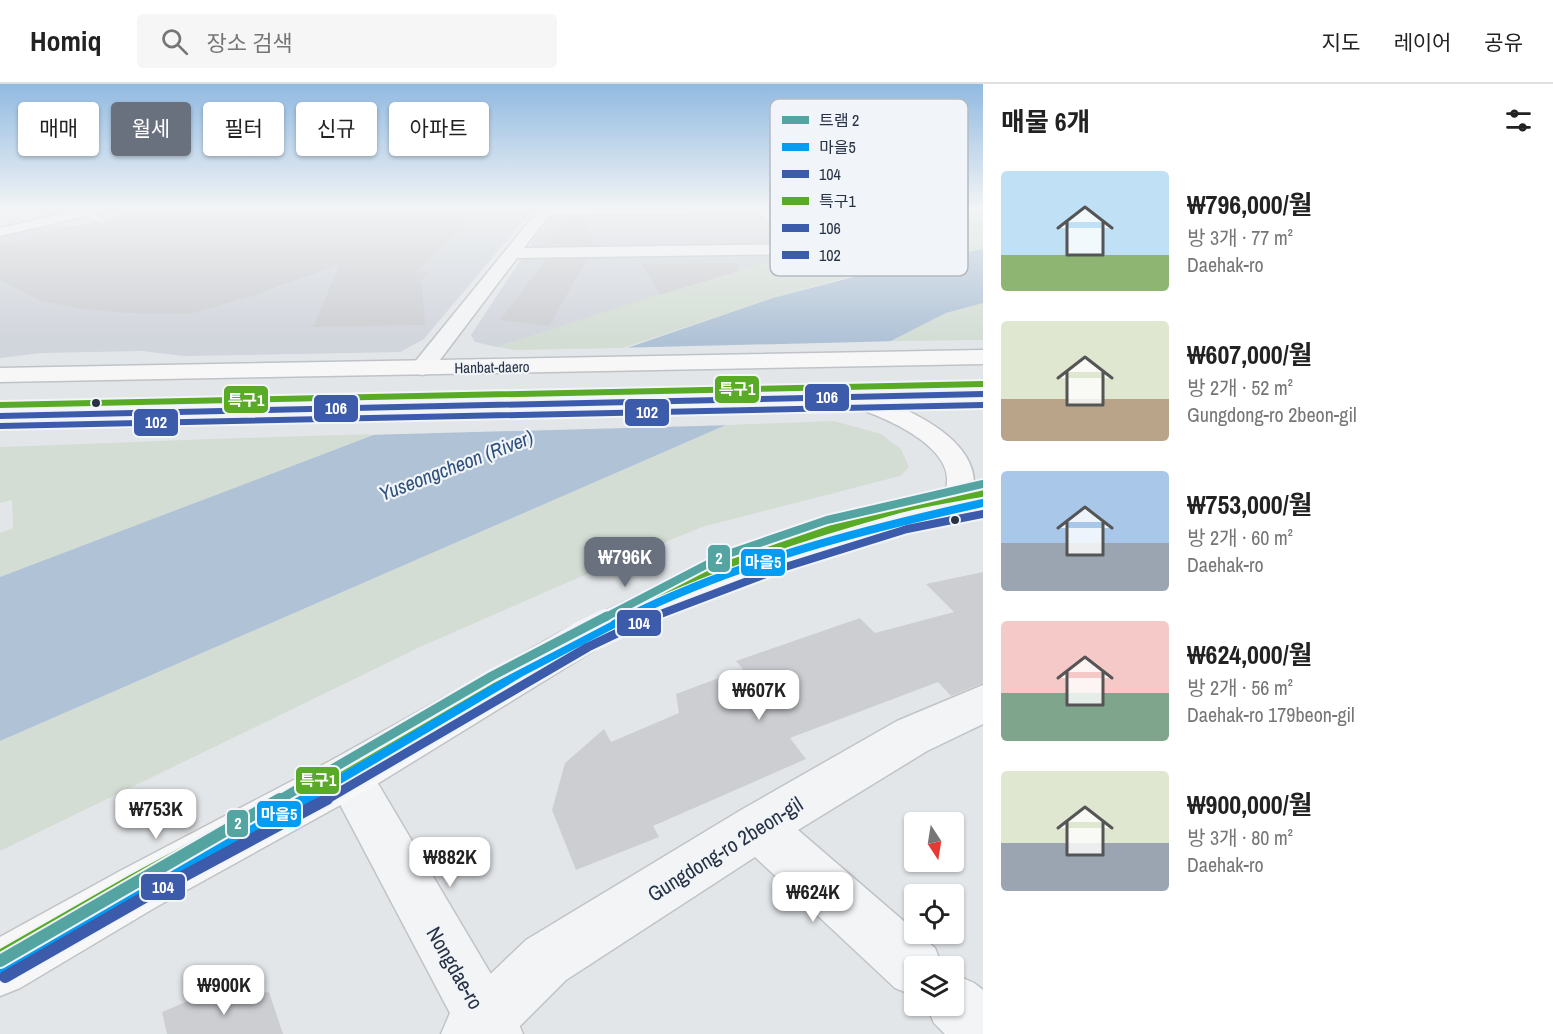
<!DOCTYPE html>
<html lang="ko">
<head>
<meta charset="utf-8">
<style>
	body { margin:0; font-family:"Archivo Narrow","Noto Sans KR",sans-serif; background:#f6f6f6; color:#222; height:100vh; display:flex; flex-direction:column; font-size:22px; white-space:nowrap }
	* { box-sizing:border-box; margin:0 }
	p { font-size:20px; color:#767676 }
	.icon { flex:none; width:33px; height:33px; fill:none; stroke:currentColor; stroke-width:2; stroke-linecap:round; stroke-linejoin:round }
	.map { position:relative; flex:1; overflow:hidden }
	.details { display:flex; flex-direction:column; background:#fff; width:570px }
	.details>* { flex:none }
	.top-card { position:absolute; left:18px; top:18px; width:570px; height:54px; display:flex; gap:12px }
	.needle { width:39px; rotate:168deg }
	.fabs { position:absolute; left:904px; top:728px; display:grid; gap:12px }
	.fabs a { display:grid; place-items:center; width:60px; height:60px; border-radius:6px; background:#fff; box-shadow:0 2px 4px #0004; font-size:30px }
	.price { position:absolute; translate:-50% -51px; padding:0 14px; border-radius:12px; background:#fff; color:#222; font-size:20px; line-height:39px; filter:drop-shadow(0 2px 3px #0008) }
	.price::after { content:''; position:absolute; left:50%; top:36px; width:18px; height:14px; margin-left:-9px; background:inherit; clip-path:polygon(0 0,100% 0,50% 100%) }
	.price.active { background:#69717e; color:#fff }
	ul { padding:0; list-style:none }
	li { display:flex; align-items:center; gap:18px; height:150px; padding:0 18px }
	li span { display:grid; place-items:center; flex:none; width:168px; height:120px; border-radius:6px; color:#555 }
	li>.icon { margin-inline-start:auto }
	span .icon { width:72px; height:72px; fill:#fffc; stroke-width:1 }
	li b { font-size:26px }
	h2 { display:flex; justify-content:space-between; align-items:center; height:72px; padding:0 18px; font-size:26px }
	.tag { padding:0 21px; border-radius:6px; background:#fff; box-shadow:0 2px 4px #0004; font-size:21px; line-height:54px }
	.tag.active { background:#69717e; color:#fff }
	header { display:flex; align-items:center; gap:36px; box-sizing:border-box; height:84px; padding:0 30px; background:#fff; border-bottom:2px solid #e0e0e0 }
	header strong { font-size:28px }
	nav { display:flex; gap:33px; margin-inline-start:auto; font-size:21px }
	.search { width:420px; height:54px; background:#f6f6f6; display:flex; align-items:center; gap:15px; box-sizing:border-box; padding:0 21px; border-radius:6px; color:#767676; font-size:22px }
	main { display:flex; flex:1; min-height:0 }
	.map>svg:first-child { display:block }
	.built { fill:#d1d5dc }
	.green { fill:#d3ddd4 }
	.water { fill:#afc2d6 }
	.pier { fill:#e3e6e9 }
	.building { fill:#ccced2 }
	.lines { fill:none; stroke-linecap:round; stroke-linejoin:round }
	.service-casing { stroke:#c1c4c7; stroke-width:2 }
	.minor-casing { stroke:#c1c4c7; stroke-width:3 }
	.tertiary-casing { stroke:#c1c4c7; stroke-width:3 }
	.secondary-casing { stroke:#c1c4c7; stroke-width:3 }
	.primary-casing { stroke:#bfc3c7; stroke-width:3 }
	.service { fill:#f3f4f6; fill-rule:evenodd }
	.minor { fill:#f3f4f6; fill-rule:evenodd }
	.tertiary { fill:#f3f4f6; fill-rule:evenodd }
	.secondary { fill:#f7f7f7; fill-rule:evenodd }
	.primary { fill:#f7f7f7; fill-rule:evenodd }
	.bus-1-far2-casing { stroke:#f1f4f8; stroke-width:12 }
	.bus-1-far1-casing { stroke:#f1f4f8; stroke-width:14 }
	.bus-1-casing { stroke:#f1f4f8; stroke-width:16 }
	.bus-2-far2-casing { stroke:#f1f4f8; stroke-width:12 }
	.bus-2-far1-casing { stroke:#f1f4f8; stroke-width:14 }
	.bus-2-casing { stroke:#f1f4f8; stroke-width:16 }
	.bus-3-far3-casing { stroke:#f1f4f8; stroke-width:10 }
	.bus-3-far2-casing { stroke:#f1f4f8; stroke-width:12 }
	.bus-3-far1-casing { stroke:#f1f4f8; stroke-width:14 }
	.bus-3-casing { stroke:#f1f4f8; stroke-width:16 }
	.bus-4-casing { stroke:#f1f4f8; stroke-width:10 }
	.bus-5-casing { stroke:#f1f4f8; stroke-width:10 }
	.bus-1-far2 { stroke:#029df2; stroke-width:8 }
	.bus-1-far1 { stroke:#029df2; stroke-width:9 }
	.bus-1 { stroke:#029df2; stroke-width:12 }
	.bus-2-far2 { stroke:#3d5bab; stroke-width:8 }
	.bus-2-far1 { stroke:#3d5bab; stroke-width:9 }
	.bus-2 { stroke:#3d5bab; stroke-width:12 }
	.bus-3-far3 { stroke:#58aa27; stroke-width:6 }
	.bus-3-far2 { stroke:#58aa27; stroke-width:8 }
	.bus-3-far1 { stroke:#58aa27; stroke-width:9 }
	.bus-3 { stroke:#58aa27; stroke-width:12 }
	.bus-4 { stroke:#3d5bab; stroke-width:6 }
	.bus-5 { stroke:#3d5bab; stroke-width:6 }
	.tram-1-far2-casing { stroke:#f1f4f8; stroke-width:12 }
	.tram-1-far1-casing { stroke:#f1f4f8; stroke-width:14 }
	.tram-1-casing { stroke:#f1f4f8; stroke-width:16 }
	.tram-1-far2 { stroke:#54a4a2; stroke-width:8 }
	.tram-1-far1 { stroke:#54a4a2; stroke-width:9 }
	.tram-1 { stroke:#54a4a2; stroke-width:12 }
	.bus-dot { fill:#283245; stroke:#f1f4f8; stroke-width:2 }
	.labels { text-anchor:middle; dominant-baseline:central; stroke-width:4.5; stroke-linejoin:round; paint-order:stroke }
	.far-street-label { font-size:15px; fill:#283245; stroke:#f1f4f8 }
	.water-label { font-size:20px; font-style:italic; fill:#2e507d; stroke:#f1f4f8 }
	.near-street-label { font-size:21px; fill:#283245; stroke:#f1f4f8 }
	.key { fill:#f1f4f8; stroke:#b5bac2; stroke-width:1.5 }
	.key-label { font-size:16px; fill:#283245 }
	.line-badge { stroke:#f1f4f8; stroke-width:2 }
	.badge-label { font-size:16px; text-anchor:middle; font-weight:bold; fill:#fff }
</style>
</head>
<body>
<header>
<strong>Homiq</strong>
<div class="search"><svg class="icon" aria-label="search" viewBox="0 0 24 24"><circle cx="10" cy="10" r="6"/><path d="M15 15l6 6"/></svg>장소 검색</div>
<nav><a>지도</a><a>레이어</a><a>공유</a></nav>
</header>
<main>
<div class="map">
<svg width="983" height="950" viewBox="0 0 983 950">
	<rect width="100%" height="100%" fill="#e3e6e9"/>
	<g class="built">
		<polygon points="119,124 534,124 424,255 400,268 184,272 142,267 41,269 0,274 0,153 35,144 83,141 120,131 115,128"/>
		<polygon points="566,124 983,124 983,137 918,146 827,162 654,213 497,263 475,258 471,251 520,177 526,174 532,165 529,162 551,132 561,130"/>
	</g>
	<g class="green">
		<path d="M983,137V165L953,169L852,192L773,214L623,264L516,266L497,263C606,228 715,191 825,162C876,149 931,144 983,137Z"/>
		<polygon points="983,219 983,256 892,257 946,229"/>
		<polygon points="834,337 881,350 901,365 909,383 900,392 702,443 573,496 420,563 0,767 0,657 726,341"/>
		<path d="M376,350L0,493V449L13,444L12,416L0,419V363C125,359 250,353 376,350Z"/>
	</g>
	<polygon class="water" points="983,165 983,219 946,229 726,341 0,657 0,493 376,350 773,214 895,182"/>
	<polygon class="pier" points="900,257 733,341 367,351 614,264"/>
	<g class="building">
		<polygon points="151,123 429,123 421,130 471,134 418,187 430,188 418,199 422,199 425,241 313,243 340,180 252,212 189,230 127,229 84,225 40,217 0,196 0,162 93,138 103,141 108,135"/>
		<polygon points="567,133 583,133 594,161 547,161"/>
		<polygon points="587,175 549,242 500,236 546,176"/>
		<polygon points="737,179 738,187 660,211 642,180"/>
		<polygon points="983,488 983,599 951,612 938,598 790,654 806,675 653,742 659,753 576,786 552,726 565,679 604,645 611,658 679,629 676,610 743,585 736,577 860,534 875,549 954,528 926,500"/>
		<polygon points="269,908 283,950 167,950 162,928 193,915"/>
	</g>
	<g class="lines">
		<defs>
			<polygon id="service" points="79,126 85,126 106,136 102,139 79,130"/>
			<g id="minor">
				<path d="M540,124H856L849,128L776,129L814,162L816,165L814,168L808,170L517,174L430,289L422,291L414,289L411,284L414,279ZM760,129L794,160L524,164L549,131Z"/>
				<polygon points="983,601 983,640 927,667 798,746 935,864 942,882 915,882 915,912 895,904 755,773 566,896 512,950 441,950 450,929 526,856 741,726 897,637"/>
				<polygon points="954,890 974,899 983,906 983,950 945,950 934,939 926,921 954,921"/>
			</g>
			<polygon id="tertiary" points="348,669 364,676 514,929 523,950 461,950 325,692 332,676"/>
			<g id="secondary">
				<polygon points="87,124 109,124 107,127 0,152 0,144"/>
				<polygon points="983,409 983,429 907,445 791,483 672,527 596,565 364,708 156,823 20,904 0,912 0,853 120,787 332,676 570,543 648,507 767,465 893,427"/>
			</g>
			<g id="primary">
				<polygon points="983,266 983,280 0,298 0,284"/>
				<path d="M983,303V317L890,319C926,334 983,363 973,411C971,420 963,428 958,434L947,437L936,434L932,427C935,422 940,417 943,412C966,367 888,335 857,324L855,320L0,340V324Z"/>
			</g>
		</defs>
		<use href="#service" class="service-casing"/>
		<use href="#minor" class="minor-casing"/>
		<use href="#tertiary" class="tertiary-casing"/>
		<use href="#secondary" class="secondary-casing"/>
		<use href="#primary" class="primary-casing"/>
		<use href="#service" class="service"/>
		<use href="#minor" class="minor"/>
		<use href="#tertiary" class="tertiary"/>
		<use href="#secondary" class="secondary"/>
		<use href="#primary" class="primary"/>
		<defs>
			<path id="bus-1-far2" d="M625,534C737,478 861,446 983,419"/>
			<polyline id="bus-1-far1" points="303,717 523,587 628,532"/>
			<polyline id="bus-1" points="0,884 306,715"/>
			<polyline id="bus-2-far2" points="650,534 782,484 907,445 983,430"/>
			<polyline id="bus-2-far1" points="324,717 588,563 653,532"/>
			<polyline id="bus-2" points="5,893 143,814 327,715"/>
			<polyline id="bus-3-far3" points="0,321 983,300"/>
			<path id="bus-3-far2" d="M602,534C696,488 798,453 900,425C926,418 954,414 981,409"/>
			<polyline id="bus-3-far1" points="281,717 343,683 578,545 605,532"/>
			<polyline id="bus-3" points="0,872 133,796 283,715"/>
			<polyline id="bus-4" points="0,332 983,310"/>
			<polyline id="bus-5" points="0,342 983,321"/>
		</defs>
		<use href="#bus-1-far2" class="bus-1-far2-casing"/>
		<use href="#bus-1-far1" class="bus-1-far1-casing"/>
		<use href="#bus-1" class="bus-1-casing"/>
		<use href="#bus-2-far2" class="bus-2-far2-casing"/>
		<use href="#bus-2-far1" class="bus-2-far1-casing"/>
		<use href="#bus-2" class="bus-2-casing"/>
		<use href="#bus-3-far3" class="bus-3-far3-casing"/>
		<use href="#bus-3-far2" class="bus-3-far2-casing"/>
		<use href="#bus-3-far1" class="bus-3-far1-casing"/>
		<use href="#bus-3" class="bus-3-casing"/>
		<use href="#bus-4" class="bus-4-casing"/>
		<use href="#bus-5" class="bus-5-casing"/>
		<use href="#bus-1-far2" class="bus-1-far2"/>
		<use href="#bus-1-far1" class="bus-1-far1"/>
		<use href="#bus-1" class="bus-1"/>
		<use href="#bus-2-far2" class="bus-2-far2"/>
		<use href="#bus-2-far1" class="bus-2-far1"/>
		<use href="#bus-2" class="bus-2"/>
		<use href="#bus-3-far3" class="bus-3-far3"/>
		<use href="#bus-3-far2" class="bus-3-far2"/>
		<use href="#bus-3-far1" class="bus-3-far1"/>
		<use href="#bus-3" class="bus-3"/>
		<use href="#bus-4" class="bus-4"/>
		<use href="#bus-5" class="bus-5"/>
		<defs>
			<polyline id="tram-1-far2" points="604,534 725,471 827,436 983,400"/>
			<polyline id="tram-1-far1" points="277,717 492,592 607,532"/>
			<polyline id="tram-1" points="0,877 280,715"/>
		</defs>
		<use href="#tram-1-far2" class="tram-1-far2-casing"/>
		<use href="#tram-1-far1" class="tram-1-far1-casing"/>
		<use href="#tram-1" class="tram-1-casing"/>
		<use href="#tram-1-far2" class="tram-1-far2"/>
		<use href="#tram-1-far1" class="tram-1-far1"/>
		<use href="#tram-1" class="tram-1"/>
	</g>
	<linearGradient id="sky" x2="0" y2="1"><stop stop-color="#91bae1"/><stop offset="0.48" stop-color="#f2f4f5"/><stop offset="1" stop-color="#f2f4f5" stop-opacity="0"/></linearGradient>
	<rect width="983" height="257" fill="url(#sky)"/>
	<g class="bus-dot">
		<circle cx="96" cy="319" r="5"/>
		<circle cx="955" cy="436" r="5"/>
	</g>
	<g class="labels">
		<g class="far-street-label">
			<text transform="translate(492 283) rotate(-1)">Hanbat-daero</text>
		</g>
		<g class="water-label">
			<text transform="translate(456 381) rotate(-21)">Yuseongcheon (River)</text>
		</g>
		<g class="near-street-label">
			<text transform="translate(725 765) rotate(-32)">Gungdong-ro 2beon-gil</text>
			<text transform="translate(455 884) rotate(60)">Nongdae-ro</text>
		</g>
	</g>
	<rect x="770" y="15" width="198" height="177" rx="9" class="key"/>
	<rect x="782" y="32" width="27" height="8" fill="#54a4a2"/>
	<rect x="782" y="59" width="27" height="8" fill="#029df2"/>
	<rect x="782" y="86" width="27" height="8" fill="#3d5bab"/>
	<rect x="782" y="113" width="27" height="8" fill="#58aa27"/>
	<rect x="782" y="140" width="27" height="8" fill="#3d5bab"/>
	<rect x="782" y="167" width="27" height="8" fill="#3d5bab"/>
	<g class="key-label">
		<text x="819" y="42">트램 2</text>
		<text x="819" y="69">마을5</text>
		<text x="819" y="96">104</text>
		<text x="819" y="123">특구1</text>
		<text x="819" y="150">106</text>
		<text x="819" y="177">102</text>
	</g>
	<g class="line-badge">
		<rect x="714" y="291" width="46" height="29" rx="6" fill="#58aa27"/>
		<rect x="804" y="299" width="46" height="29" rx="6" fill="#3d5bab"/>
		<rect x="223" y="301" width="46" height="29" rx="6" fill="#58aa27"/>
		<rect x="313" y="310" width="46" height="29" rx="6" fill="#3d5bab"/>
		<rect x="624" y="314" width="46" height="29" rx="6" fill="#3d5bab"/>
		<rect x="133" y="324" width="46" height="29" rx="6" fill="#3d5bab"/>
		<rect x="707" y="460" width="24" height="29" rx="6" fill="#54a4a2"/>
		<rect x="740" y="464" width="46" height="29" rx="6" fill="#029df2"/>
		<rect x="616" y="525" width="46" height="28" rx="6" fill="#3d5bab"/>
		<rect x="295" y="682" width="45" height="29" rx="6" fill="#58aa27"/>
		<rect x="256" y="716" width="46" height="28" rx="6" fill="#029df2"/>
		<rect x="226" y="725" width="23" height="29" rx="6" fill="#54a4a2"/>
		<rect x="140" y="789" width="46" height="28" rx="6" fill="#3d5bab"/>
	</g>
	<g class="badge-label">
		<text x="737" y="311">특구1</text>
		<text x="827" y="319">106</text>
		<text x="246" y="322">특구1</text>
		<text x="336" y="330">106</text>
		<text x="647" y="334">102</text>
		<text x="156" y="344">102</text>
		<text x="719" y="480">2</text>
		<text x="763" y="484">마을5</text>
		<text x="639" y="545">104</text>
		<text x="318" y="702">특구1</text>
		<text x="279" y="736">마을5</text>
		<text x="238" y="745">2</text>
		<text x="163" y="809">104</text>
	</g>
</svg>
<div class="fabs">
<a><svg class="needle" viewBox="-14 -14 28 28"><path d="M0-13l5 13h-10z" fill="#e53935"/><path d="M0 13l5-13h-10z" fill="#767676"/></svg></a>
<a><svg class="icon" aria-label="locate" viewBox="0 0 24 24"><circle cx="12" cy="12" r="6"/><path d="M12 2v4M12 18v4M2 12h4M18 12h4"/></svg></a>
<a><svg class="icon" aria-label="layers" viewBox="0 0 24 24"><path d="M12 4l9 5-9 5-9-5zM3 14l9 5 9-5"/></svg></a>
</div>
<b class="price active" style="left:625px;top:504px">₩796K</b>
<b class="price" style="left:759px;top:637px">₩607K</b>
<b class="price" style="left:156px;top:756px">₩753K</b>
<b class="price" style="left:450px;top:804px">₩882K</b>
<b class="price" style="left:813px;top:839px">₩624K</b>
<b class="price" style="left:224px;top:932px">₩900K</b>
<div class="top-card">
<a class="tag">매매</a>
<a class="tag active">월세</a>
<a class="tag">필터</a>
<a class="tag">신규</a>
<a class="tag">아파트</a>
</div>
</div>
<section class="details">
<h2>매물 6개<svg class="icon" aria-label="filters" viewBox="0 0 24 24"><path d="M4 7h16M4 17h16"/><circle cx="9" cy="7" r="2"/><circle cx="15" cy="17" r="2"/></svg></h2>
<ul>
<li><span style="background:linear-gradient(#bfe0f5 70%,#8fb573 0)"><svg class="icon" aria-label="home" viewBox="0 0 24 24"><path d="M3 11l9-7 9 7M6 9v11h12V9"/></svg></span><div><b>₩796,000/월</b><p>방 3개 · 77 m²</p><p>Daehak-ro</p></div></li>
<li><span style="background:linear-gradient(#dfe7d0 65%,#b9a48a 0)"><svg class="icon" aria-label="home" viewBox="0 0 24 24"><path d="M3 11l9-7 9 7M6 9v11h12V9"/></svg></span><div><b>₩607,000/월</b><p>방 2개 · 52 m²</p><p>Gungdong-ro 2beon-gil</p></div></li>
<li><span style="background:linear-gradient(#a9c7e8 60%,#9aa5b1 0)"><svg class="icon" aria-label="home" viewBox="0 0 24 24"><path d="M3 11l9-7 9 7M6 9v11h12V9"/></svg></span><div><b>₩753,000/월</b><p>방 2개 · 60 m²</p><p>Daehak-ro</p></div></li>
<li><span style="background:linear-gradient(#f6c9c9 60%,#7fa58c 0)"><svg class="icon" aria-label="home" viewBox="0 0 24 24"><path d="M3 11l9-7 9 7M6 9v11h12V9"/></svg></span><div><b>₩624,000/월</b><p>방 2개 · 56 m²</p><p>Daehak-ro 179beon-gil</p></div></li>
<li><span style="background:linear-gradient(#dfe7d0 60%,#9aa5b1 0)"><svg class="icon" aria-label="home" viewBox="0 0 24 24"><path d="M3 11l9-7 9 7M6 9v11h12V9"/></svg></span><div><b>₩900,000/월</b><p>방 3개 · 80 m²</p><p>Daehak-ro</p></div></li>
</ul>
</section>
</main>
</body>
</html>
